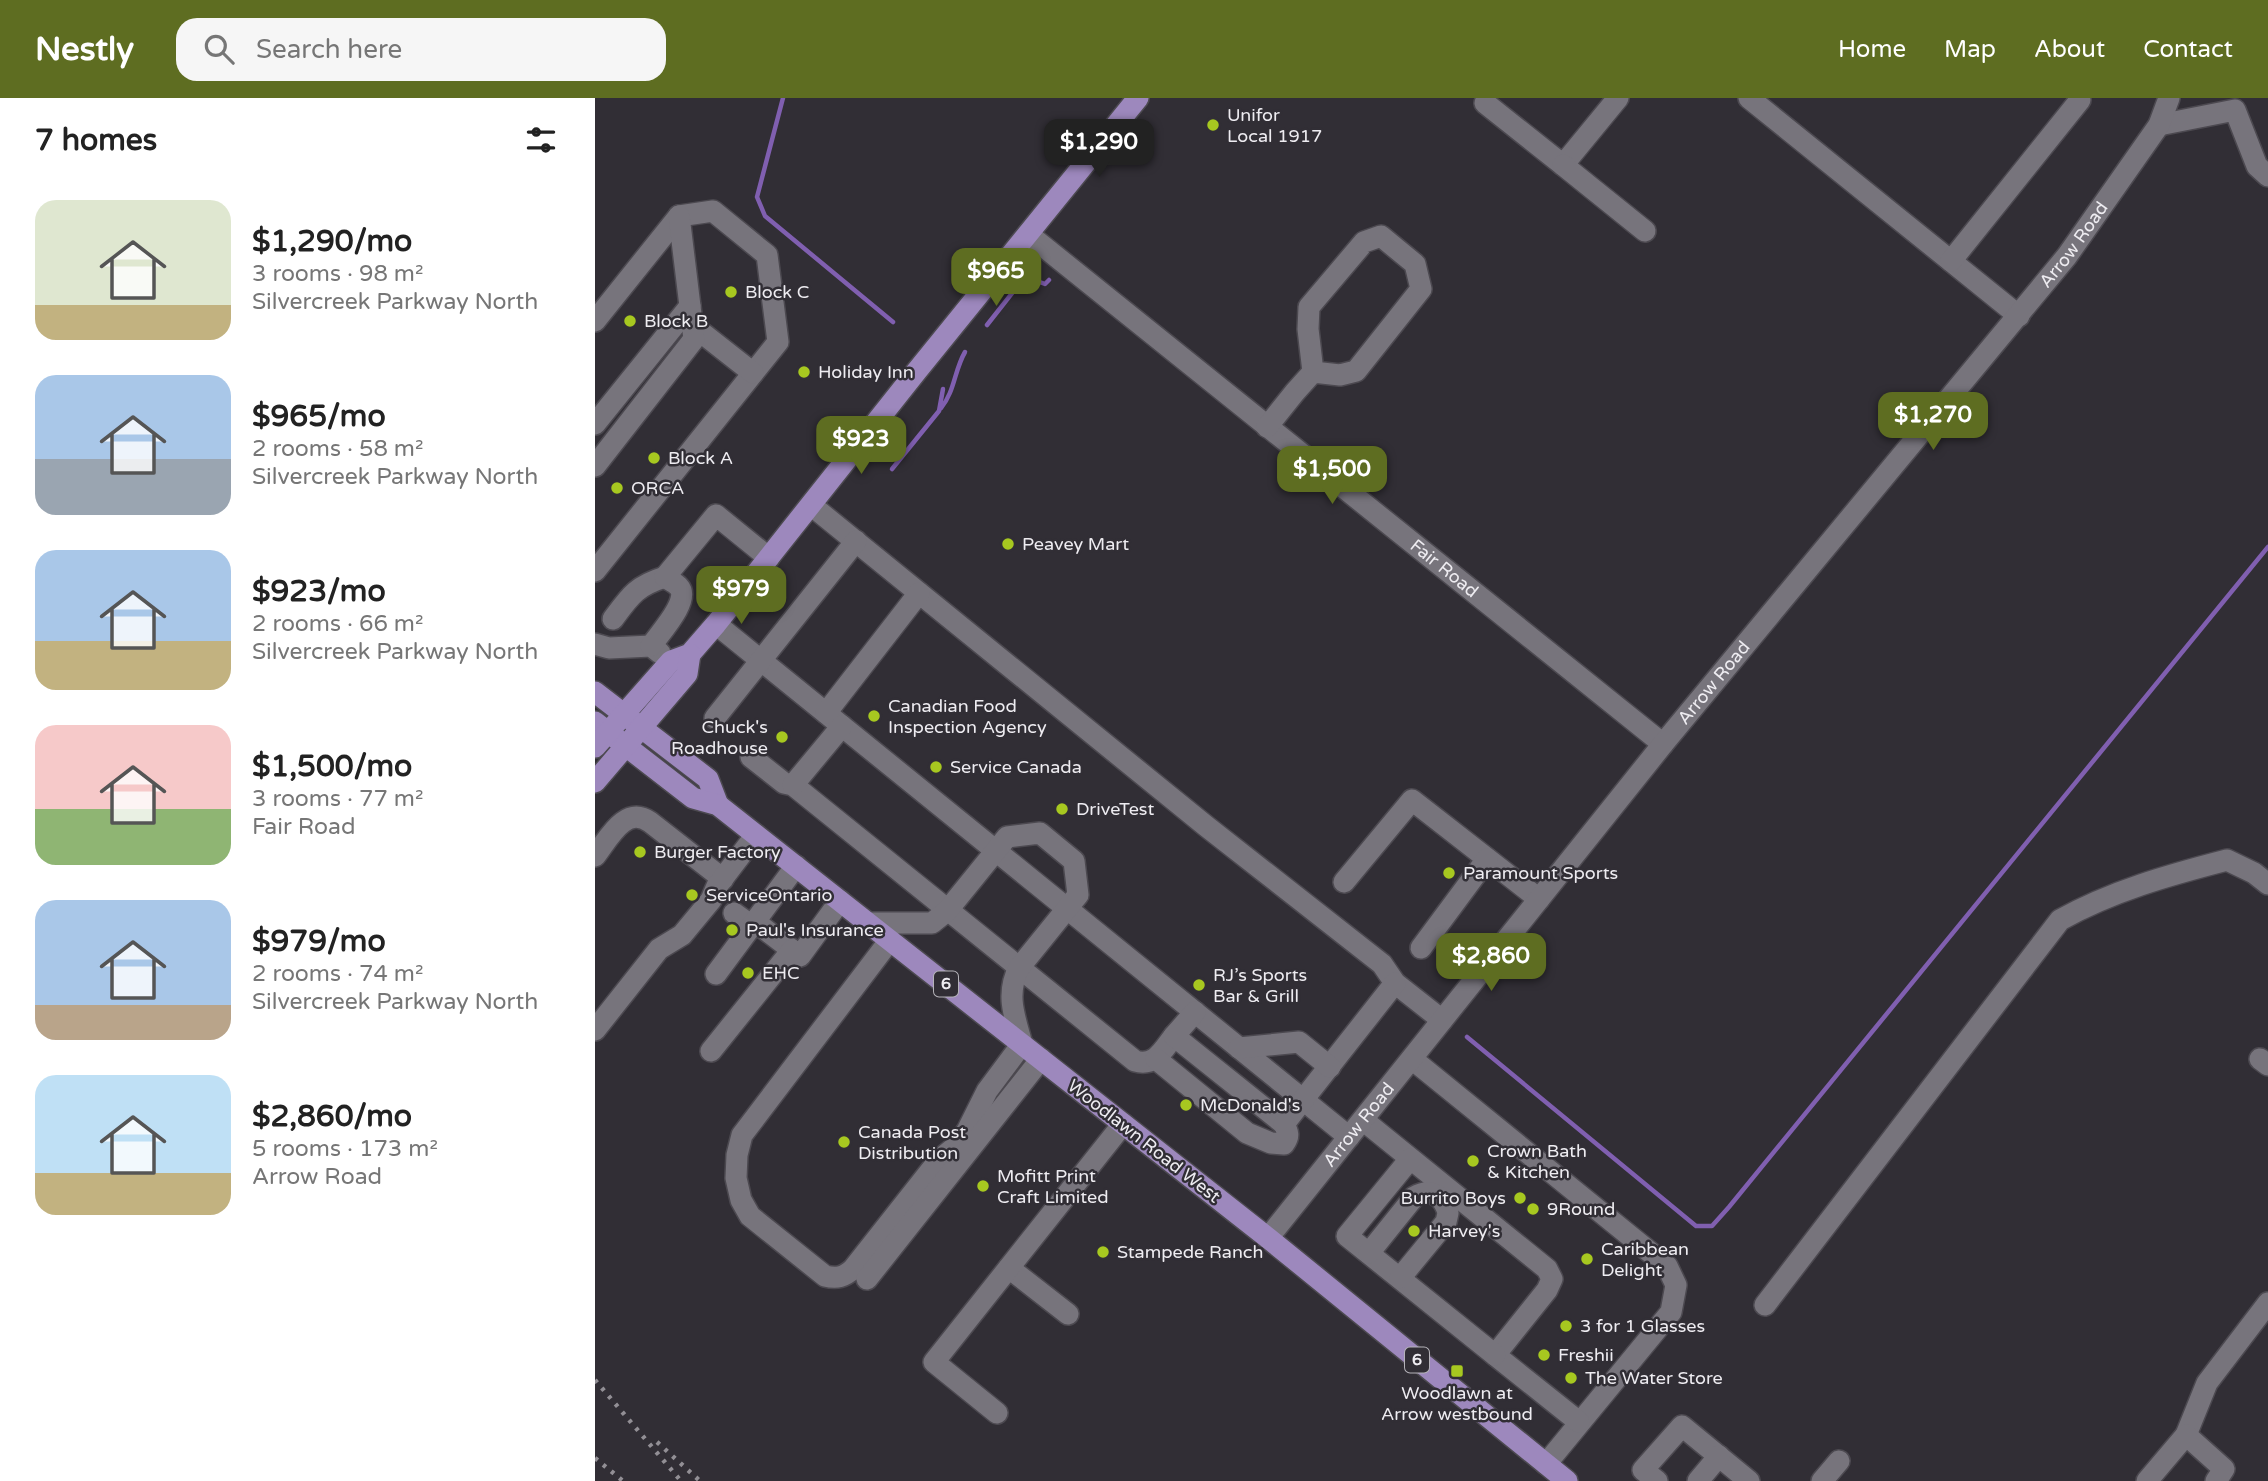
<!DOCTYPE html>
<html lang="en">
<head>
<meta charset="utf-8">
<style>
	body { margin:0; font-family:"Varela Round",sans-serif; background:#f6f6f6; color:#222; height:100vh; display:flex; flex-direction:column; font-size:26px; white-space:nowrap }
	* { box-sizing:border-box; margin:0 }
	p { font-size:23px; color:#767676 }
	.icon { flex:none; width:38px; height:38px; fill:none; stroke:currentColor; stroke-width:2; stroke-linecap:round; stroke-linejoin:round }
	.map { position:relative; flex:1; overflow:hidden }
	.panel { display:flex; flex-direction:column; background:#fff; width:595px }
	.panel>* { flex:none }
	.price { position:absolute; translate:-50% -60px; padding:0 16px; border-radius:14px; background:#5e6d21; color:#fff; font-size:23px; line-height:46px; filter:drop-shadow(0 2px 4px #0008) }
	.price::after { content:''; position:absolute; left:50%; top:42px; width:21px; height:16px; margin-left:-10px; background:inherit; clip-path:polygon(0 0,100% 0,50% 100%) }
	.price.active { background:#222; color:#fff }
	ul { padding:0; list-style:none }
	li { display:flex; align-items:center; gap:21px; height:175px; padding:0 35px }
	li span { display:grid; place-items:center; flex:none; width:196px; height:140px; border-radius:21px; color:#555 }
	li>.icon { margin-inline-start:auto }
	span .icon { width:84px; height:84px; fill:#fffc; stroke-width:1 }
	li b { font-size:30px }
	h2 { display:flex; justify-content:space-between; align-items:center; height:84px; padding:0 35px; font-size:30px }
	header { display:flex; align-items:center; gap:42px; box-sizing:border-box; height:98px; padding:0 35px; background:#5e6d21; color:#fff }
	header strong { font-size:33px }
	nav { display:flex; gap:38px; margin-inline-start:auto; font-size:24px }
	.search { width:490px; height:63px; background:#f6f6f6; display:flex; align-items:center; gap:18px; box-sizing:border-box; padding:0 24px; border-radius:21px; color:#767676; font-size:26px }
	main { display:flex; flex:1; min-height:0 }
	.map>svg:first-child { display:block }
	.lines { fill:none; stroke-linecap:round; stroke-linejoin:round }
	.stream { stroke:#805fb0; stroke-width:4.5 }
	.minor-casing { stroke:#4c4950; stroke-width:24 }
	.major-casing { stroke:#4c4950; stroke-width:24 }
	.minor { stroke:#77747c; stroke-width:21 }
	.major { stroke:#9d88bd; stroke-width:21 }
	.rail { stroke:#928f95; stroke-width:4.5; stroke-dasharray:3.5 7; stroke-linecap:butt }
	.poi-dot { fill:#a7c820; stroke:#312e35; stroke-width:2.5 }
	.labels { text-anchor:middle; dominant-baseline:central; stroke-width:5; stroke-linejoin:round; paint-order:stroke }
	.shield { fill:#312e35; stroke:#b5b3b9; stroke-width:2 }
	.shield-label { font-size:16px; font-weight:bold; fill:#eeecf1 }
	.poi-label { font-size:18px; fill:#eeecf1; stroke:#312e35; text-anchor:start }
	.street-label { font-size:18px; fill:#eeecf1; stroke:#312e35 }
</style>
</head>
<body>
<header>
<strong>Nestly</strong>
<div class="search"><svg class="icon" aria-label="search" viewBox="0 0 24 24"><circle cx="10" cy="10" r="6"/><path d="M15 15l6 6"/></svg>Search here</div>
<nav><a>Home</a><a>Map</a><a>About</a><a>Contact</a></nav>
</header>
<main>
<section class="panel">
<h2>7 homes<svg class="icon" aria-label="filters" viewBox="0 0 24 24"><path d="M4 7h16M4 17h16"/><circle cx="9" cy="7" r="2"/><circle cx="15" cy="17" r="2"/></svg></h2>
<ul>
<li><span style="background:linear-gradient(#dfe7d0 75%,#c2b280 0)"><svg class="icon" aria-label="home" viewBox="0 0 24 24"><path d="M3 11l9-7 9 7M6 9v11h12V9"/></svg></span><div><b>$1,290/mo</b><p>3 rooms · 98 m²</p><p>Silvercreek Parkway North</p></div></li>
<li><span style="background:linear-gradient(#a9c7e8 60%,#9aa5b1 0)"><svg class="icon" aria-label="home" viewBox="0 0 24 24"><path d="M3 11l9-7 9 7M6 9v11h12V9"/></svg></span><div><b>$965/mo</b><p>2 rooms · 58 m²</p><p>Silvercreek Parkway North</p></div></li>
<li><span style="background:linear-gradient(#a9c7e8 65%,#c2b280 0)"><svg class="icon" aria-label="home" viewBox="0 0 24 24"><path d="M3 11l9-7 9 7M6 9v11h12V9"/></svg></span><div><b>$923/mo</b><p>2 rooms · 66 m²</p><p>Silvercreek Parkway North</p></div></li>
<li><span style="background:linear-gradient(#f6c9c9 60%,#8fb573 0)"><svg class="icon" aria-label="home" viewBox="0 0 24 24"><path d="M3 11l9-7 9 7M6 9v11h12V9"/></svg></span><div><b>$1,500/mo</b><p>3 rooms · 77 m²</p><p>Fair Road</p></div></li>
<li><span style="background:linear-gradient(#a9c7e8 75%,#b9a48a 0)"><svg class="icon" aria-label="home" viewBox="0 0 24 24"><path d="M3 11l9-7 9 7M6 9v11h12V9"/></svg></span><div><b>$979/mo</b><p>2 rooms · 74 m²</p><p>Silvercreek Parkway North</p></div></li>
<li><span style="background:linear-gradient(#bfe0f5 70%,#c2b280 0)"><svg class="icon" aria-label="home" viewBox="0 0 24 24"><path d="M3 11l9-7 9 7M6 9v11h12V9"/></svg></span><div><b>$2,860/mo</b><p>5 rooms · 173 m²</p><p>Arrow Road</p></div></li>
</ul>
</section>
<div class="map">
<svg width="1673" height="1383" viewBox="0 0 1673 1383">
	<rect width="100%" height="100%" fill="#312e35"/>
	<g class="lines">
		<g class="stream">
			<polyline points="188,0 162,99 170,118 298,224"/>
			<polyline points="392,227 425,185 434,180 450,186 454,182"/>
			<path d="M346,310C360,293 359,273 370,254"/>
			<polyline points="297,371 344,313 348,291"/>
			<polyline points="872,939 1101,1128 1117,1128 1134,1109 1673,449"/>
		</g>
		<defs>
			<g id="minor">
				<polyline points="1154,0 1424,218"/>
				<polyline points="890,5 968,67 1023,0"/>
				<polyline points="1564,27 1640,12 1662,68 1673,78"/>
				<polyline points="968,67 1050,133"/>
				<path id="s1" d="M433,136L1068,646"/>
				<polyline points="1356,163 1485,2"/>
				<polyline points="0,223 84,118 118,113 172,157 183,244 0,473"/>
				<polyline points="97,227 158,275"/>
				<polyline points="0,326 95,208"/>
				<polyline points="672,329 700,294 718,274 713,231 714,209 769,144 786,138 820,166 826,191 761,273 745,277 718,274"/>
				<polyline points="0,368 99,241 84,118"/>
				<polyline points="216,407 611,728 787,866 800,885 847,922"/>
				<path d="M18,521C35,498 41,488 70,479"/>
				<polyline points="121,526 754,1039"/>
				<polyline points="0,546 14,550 56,548 65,555"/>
				<path d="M56,548C64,536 96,502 84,489C81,485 74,482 70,479L121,417L174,460"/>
				<polyline points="231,615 324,495"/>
				<polyline points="120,620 261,443"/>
				<path d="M156,659L189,685L198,687L540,963C560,969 568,952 579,938"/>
				<polyline points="198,687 247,628"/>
				<path d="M0,758C14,740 30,707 55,724L128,781"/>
				<polyline points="749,784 817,702 944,801"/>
				<polyline points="139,815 157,828"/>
				<path d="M274,825H337L352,813L412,739L445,735L479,763L483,797L424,870C410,896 420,920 427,946L392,993L372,1033L360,1049L344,1062L258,1171C249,1179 242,1181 230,1178L155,1118L146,1102L141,1080L142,1057L147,1037L295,842"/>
				<polyline points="167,829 197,852"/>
				<polyline points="826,850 892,761"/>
				<polyline points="121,876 201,768"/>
				<polyline points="600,914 579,938 689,1026 800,885"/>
				<polyline points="0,932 64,851 87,837 116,802 122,788 161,737"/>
				<polyline points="644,950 704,944 735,969"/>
				<polyline points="116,953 197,852 205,858 245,803"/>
				<path d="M561,961L652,1035L676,1045L689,1046C695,1038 693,1034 689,1026"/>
				<polyline points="817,961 1072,1168 1081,1187 1076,1214 951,1366"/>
				<polyline points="1665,961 1673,967"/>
				<polyline points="768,1022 952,1171 957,1181 952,1192 900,1257 984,1324"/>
				<polyline points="815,1061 752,1138 900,1257"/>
				<path id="s2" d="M673,1140L1068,646L1472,158L1564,27L1574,0"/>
				<path d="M774,1155L819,1099C836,1089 849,1098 853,1115L851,1124L805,1180"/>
				<polyline points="414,1170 473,1216"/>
				<polyline points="272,1181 446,961"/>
				<path d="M1170,1207L1465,822C1517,793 1574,777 1632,762L1659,775L1673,786"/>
				<polyline points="402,1315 339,1264 528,1026"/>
				<polyline points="1591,1337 1612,1285 1673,1205"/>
				<polyline points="1062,1383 1048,1372 1087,1328 1154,1383"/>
				<polyline points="1103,1383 1124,1358"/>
				<polyline points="1227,1383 1244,1363"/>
				<polyline points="1552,1383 1591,1337 1629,1371 1621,1383"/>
			</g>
			<g id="major">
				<polyline points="0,594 113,681 123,707"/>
				<polyline points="0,624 98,700 123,707 161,737 673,1140 972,1383"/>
				<polyline points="0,649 76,563 95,556 121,526 321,274 543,0"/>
				<polyline points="0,684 92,576 95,556"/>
			</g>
		</defs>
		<use href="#minor" class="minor-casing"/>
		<use href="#major" class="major-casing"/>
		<use href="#minor" class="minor"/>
		<use href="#major" class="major"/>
		<g class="rail">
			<polyline points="0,1282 86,1383"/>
			<polyline points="62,1344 105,1383"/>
			<polyline points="0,1360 28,1383"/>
		</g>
	</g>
	<g class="poi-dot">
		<circle cx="618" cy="27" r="7"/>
		<circle cx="136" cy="194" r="7"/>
		<circle cx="35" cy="223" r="7"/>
		<circle cx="209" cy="274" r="7"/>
		<circle cx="59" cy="360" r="7"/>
		<circle cx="22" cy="390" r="7"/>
		<circle cx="413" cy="446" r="7"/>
		<circle cx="279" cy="618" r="7"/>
		<circle cx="187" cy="639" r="7"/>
		<circle cx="341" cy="669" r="7"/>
		<circle cx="467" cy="711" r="7"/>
		<circle cx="45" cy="754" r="7"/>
		<circle cx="854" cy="775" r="7"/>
		<circle cx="97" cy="797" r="7"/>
		<circle cx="137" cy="832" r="7"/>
		<circle cx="153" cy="875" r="7"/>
		<circle cx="604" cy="887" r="7"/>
		<circle cx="591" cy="1007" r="7"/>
		<circle cx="249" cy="1044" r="7"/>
		<circle cx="878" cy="1063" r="7"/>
		<circle cx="388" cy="1088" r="7"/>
		<circle cx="925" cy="1100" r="7"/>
		<circle cx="938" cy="1111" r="7"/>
		<circle cx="819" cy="1133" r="7"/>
		<circle cx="508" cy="1154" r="7"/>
		<circle cx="992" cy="1161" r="7"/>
		<circle cx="971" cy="1228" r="7"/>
		<circle cx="949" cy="1257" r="7"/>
		<rect x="855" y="1266" width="14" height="14" rx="3.5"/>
		<circle cx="976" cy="1280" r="7"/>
	</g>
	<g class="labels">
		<g class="shield">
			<rect x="339" y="873.5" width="24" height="25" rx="5"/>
			<rect x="810" y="1249.5" width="24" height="25" rx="5"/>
		</g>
		<g class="shield-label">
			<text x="351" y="886">6</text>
			<text x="822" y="1262">6</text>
		</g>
		<g class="poi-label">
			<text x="632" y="17">Unifor<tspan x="632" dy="21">Local 1917</tspan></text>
			<text x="150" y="194">Block C</text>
			<text x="49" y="223">Block B</text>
			<text x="223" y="274">Holiday Inn</text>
			<text x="73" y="360">Block A</text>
			<text x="36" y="390">ORCA</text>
			<text x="427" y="446">Peavey Mart</text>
			<text x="293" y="608">Canadian Food<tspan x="293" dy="21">Inspection Agency</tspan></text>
			<text x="173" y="629" text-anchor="end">Chuck's<tspan x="173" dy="21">Roadhouse</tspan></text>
			<text x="355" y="669">Service Canada</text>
			<text x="481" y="711">DriveTest</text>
			<text x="59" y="754">Burger Factory</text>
			<text x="868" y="775">Paramount Sports</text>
			<text x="111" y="797">ServiceOntario</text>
			<text x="151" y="832">Paul's Insurance</text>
			<text x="167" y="875">EHC</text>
			<text x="618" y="877">RJ’s Sports<tspan x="618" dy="21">Bar &amp; Grill</tspan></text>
			<text x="605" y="1007">McDonald's</text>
			<text x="263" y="1034">Canada Post<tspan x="263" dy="21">Distribution</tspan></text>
			<text x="892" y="1053">Crown Bath<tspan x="892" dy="21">&amp; Kitchen</tspan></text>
			<text x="402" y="1078">Mofitt Print<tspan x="402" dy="21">Craft Limited</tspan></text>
			<text x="911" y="1100" text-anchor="end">Burrito Boys</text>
			<text x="952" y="1111">9Round</text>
			<text x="833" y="1133">Harvey's</text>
			<text x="1006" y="1151">Caribbean<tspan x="1006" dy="21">Delight</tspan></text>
			<text x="522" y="1154">Stampede Ranch</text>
			<text x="985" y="1228">3 for 1 Glasses</text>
			<text x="963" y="1257">Freshii</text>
			<text x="990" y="1280">The Water Store</text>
			<text x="862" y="1295" text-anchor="middle">Woodlawn at<tspan x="862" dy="21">Arrow westbound</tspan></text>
		</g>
		<g class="street-label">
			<text stroke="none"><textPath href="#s2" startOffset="1279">Arrow Road</textPath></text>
			<text stroke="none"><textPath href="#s1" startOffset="534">Fair Road</textPath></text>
			<text stroke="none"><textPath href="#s2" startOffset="712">Arrow Road</textPath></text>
			<text stroke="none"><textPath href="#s2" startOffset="145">Arrow Road</textPath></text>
			<text transform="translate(549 1043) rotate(38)">Woodlawn Road West</text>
		</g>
	</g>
</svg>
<b class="price active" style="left:504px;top:81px">$1,290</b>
<b class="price" style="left:401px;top:210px">$965</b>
<b class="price" style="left:1338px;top:354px">$1,270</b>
<b class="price" style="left:266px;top:378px">$923</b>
<b class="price" style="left:737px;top:408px">$1,500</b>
<b class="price" style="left:146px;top:528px">$979</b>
<b class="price" style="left:896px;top:895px">$2,860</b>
</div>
</main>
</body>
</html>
